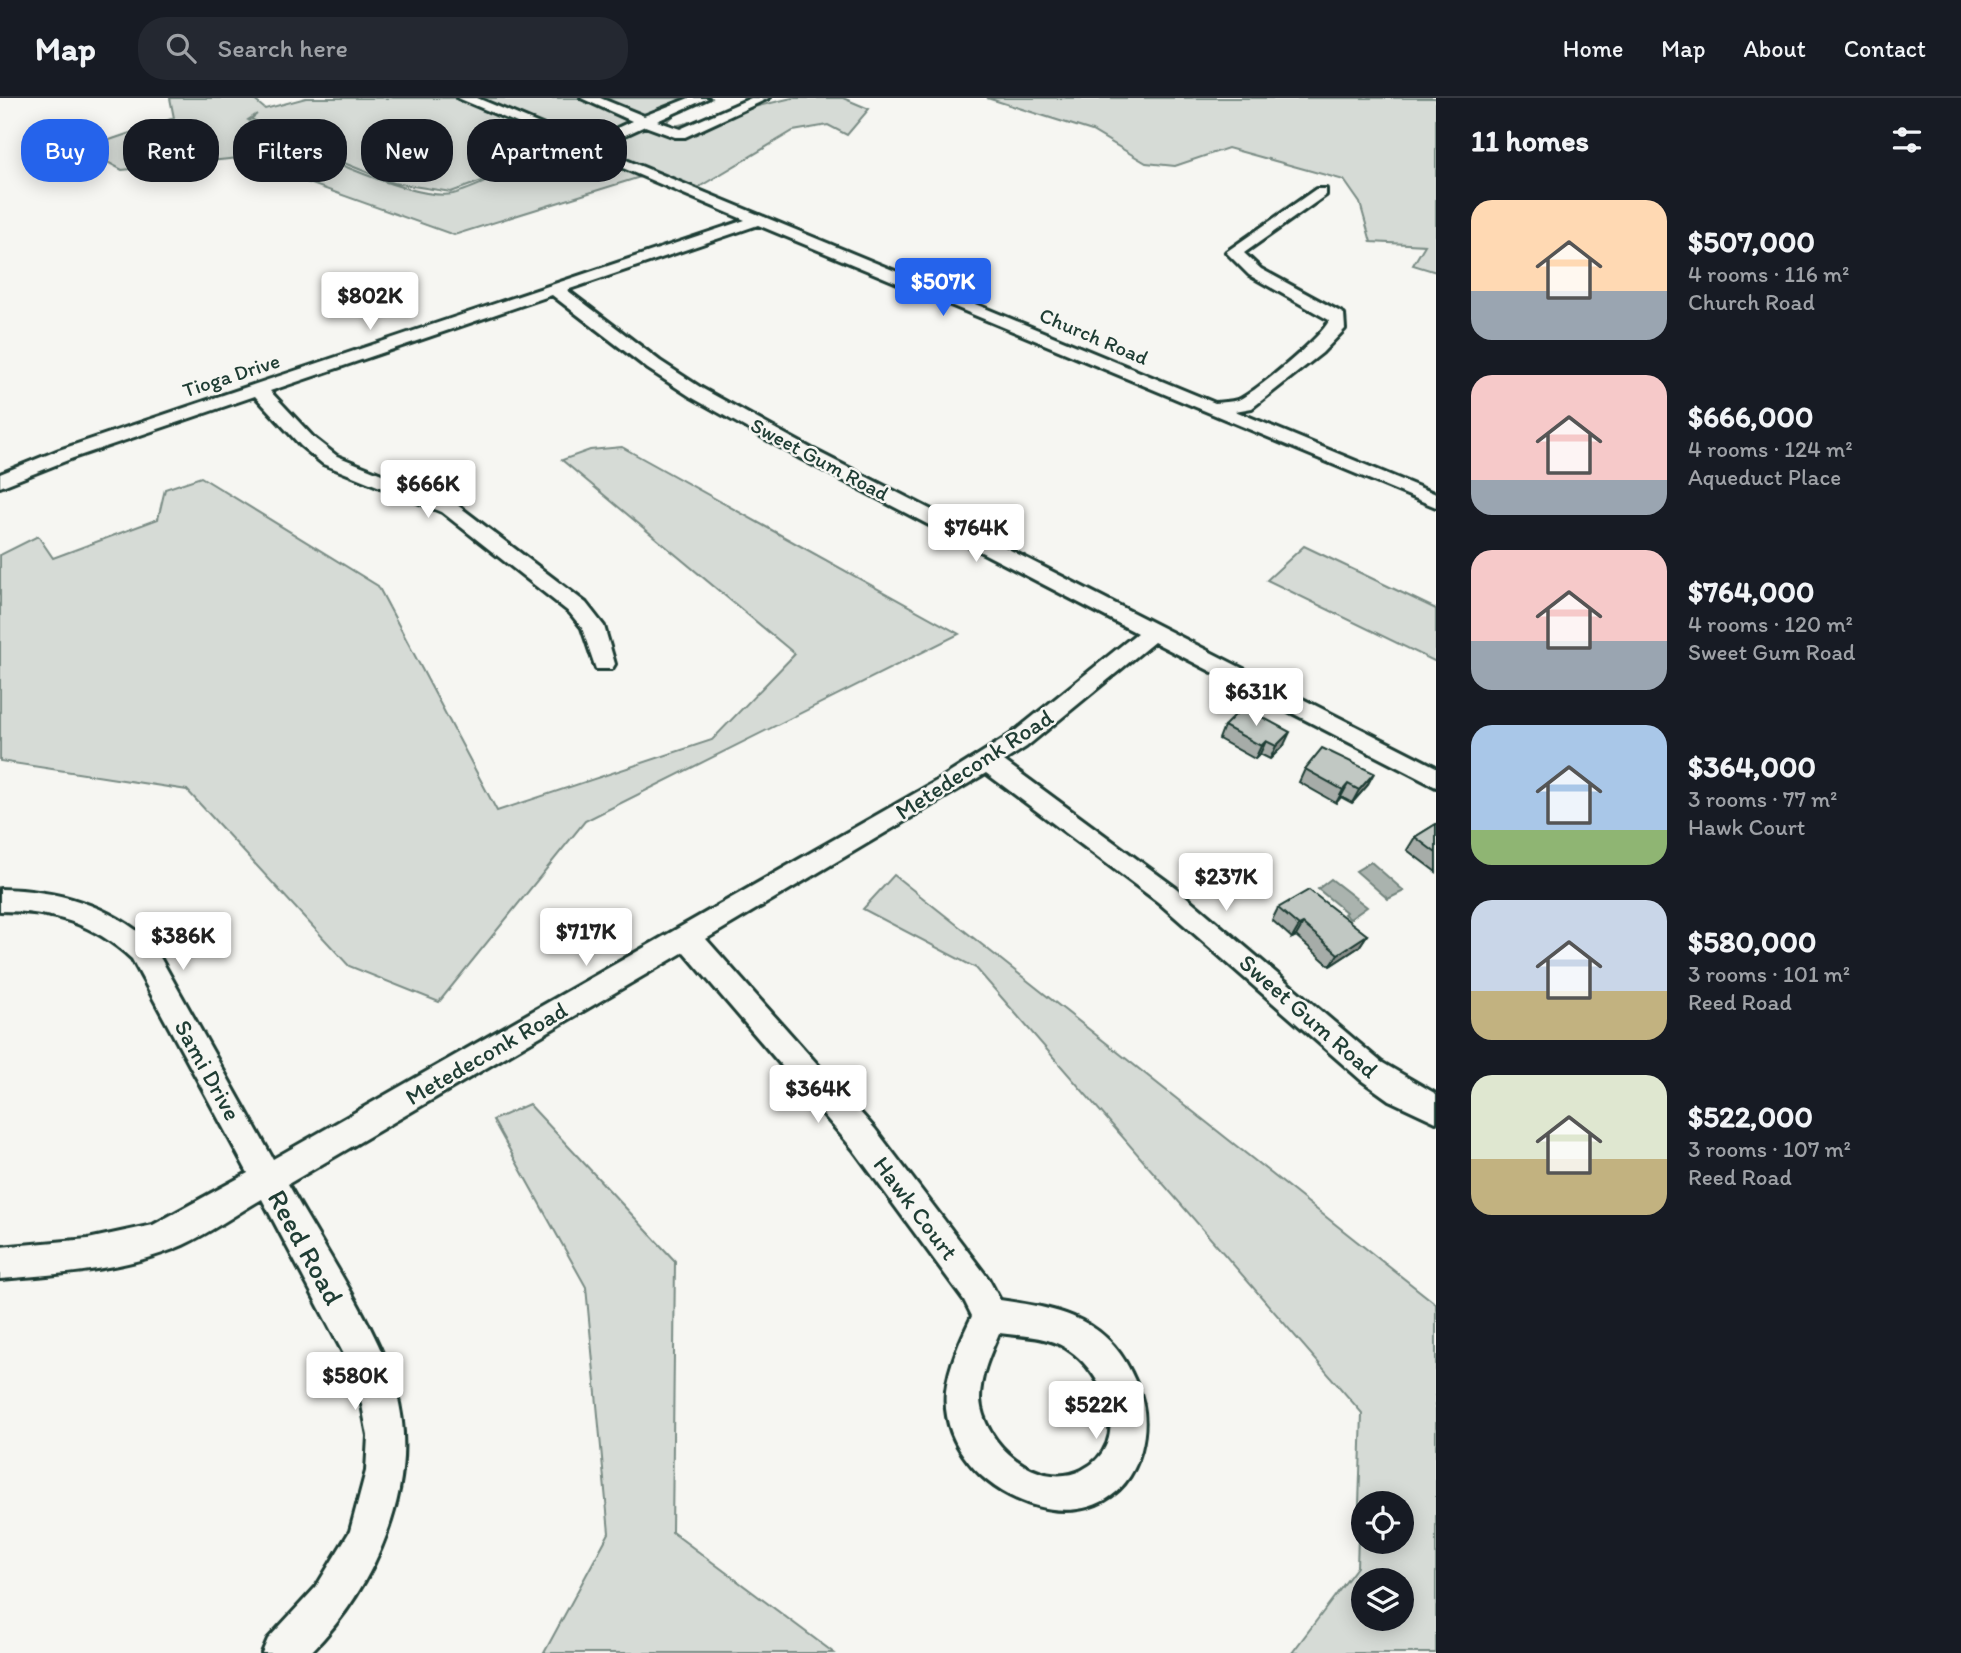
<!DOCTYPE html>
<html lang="en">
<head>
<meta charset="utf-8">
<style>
	body { margin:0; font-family:Itim,sans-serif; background:#242831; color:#f1f3f6; height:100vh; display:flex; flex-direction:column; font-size:26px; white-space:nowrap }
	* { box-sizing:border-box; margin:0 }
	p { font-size:23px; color:#9ea1a6 }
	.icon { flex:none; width:38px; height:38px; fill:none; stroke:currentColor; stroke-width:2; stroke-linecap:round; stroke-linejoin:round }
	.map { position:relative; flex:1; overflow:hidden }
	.panel { display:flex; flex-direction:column; background:#171b24; width:525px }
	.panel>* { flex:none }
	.banner { position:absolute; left:21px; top:21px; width:665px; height:63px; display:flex; gap:14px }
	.buttons { position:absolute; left:1351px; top:1393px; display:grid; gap:14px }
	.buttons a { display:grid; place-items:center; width:63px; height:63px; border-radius:50%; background:#171b24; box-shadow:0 4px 18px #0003; font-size:35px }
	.price { position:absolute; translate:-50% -60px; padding:0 16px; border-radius:7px; background:#fff; color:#222; font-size:23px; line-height:46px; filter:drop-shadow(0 2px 4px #0008) }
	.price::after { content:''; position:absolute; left:50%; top:42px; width:21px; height:16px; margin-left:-10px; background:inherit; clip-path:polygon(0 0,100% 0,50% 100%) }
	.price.current { background:#2563eb; color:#fff }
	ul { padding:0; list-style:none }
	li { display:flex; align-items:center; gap:21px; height:175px; padding:0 35px }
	li span { display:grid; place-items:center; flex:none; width:196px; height:140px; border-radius:21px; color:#555 }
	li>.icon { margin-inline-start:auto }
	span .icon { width:84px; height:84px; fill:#fffc; stroke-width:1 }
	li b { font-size:30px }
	h2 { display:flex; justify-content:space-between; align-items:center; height:84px; padding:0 35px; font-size:30px }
	.chip { padding:0 24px; border-radius:28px; background:#171b24; box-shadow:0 4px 18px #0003; font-size:24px; line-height:63px }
	.chip.current { background:#2563eb; color:#fff }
	header { display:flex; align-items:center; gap:42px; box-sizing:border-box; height:98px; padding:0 35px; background:#171b24; border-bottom:2px solid #363941 }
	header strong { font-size:33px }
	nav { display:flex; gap:38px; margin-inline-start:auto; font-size:24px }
	.search { width:490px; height:63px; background:#242831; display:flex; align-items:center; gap:18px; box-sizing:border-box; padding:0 24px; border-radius:28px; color:#9ea1a6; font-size:26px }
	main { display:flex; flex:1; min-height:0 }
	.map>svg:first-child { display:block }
	.green { fill:#d6dbd6; stroke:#7a8c85; stroke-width:2; fill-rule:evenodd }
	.water { fill:#aab3ae; stroke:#72847d; stroke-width:2 }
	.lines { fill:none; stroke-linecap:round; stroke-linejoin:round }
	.minor-casing { stroke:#1f3d34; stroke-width:6 }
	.minor { fill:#f6f6f2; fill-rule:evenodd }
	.wall { fill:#a6aca8; stroke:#1f3d34; stroke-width:2 }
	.shaded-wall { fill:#878c88; stroke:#1f3d34; stroke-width:2 }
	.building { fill:#c1c8c3; stroke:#1f3d34; stroke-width:2 }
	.labels { text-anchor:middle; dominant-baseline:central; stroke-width:5; stroke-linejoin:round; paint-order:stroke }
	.far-street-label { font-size:21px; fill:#1f3d34; stroke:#f6f6f2 }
	.street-label { font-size:24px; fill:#1f3d34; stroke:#f6f6f2 }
	.near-street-label { font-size:28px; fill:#1f3d34; stroke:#f6f6f2 }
</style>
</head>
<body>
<header>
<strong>Map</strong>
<div class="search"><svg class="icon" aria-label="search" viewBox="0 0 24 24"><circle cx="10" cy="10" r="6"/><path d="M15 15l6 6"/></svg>Search here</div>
<nav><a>Home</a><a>Map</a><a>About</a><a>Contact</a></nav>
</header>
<main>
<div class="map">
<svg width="1436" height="1555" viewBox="0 0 1436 1555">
	<rect width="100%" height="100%" fill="#f6f6f2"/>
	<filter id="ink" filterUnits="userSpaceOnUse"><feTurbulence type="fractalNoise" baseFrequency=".0143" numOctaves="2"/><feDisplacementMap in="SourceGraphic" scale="14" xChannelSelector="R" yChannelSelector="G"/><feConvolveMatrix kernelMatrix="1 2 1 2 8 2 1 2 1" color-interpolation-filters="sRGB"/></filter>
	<g filter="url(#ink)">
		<g class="green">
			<path d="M170,0H252L265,11L306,0H457L573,48L472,0H713L682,10L658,32L792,0H843L869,11L847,37L828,27L793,33L694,92L653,75L454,137L239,60L122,72L83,51L174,20ZM257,16L251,21L314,53L394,85L451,94L513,72C494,79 473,91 453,96C411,104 287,44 248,22Z"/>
			<polygon points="987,0 1436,0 1436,174 1413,167 1425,147 1371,144 1360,105 1344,82 1228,50 1175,68 1146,65 1092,33"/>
			<polygon points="622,349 959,536 585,723 439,904 349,868 187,692 0,663 0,457 38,438 53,460 158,421 165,391 201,379 378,488 497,713 712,642 795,556 562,362 590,352"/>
			<polygon points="1304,448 1436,511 1436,564 1267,482"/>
			<path d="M894,777L1436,1206V1555H1292L1357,1469L1362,1315L976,870L863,811ZM1363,1405H1402V1444H1363ZM1363,1482H1402V1521H1363Z"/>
			<polygon points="529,1006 675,1163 672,1434 834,1555 544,1555 609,1435 586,1189 493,1022"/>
		</g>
		<g class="water">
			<polygon points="1371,764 1404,793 1388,801 1356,773"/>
			<polygon points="1331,781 1367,809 1350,821 1344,816 1346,814 1318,791"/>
		</g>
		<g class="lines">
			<defs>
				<path id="minor" d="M458,0H477L585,45L632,23L581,0H600L644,18L689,0H708L657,23L680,31L751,0H769L685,39H675L645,28L597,50L1215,305C1222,304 1231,304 1238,302C1252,297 1326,236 1329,222L1249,177L1226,154L1316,91H1326V97L1244,155L1261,171L1344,216L1345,231L1322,255L1252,310L1235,313L1436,396V409L758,127L567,192L660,263L703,291L812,351L1436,669V689L1154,544L1026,649L1004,663L1176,790L1381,964L1436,996V1024L1389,1002L1361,982L1158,804L986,675L706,841L875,1031L988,1180L1000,1202C1063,1211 1110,1221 1136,1285C1146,1307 1147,1329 1141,1352C1110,1467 936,1399 946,1293C949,1267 961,1241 972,1218L964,1202L853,1051L684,854L288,1086C321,1146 378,1229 396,1293C422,1386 375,1490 310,1555H262L268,1541L316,1489L350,1433L366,1373L368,1338L357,1281L262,1101C236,1116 211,1134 183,1147C126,1172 62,1176 0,1181V1149L88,1141L153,1127L248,1075L132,861C93,825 52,813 0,813V791C57,792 108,806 152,845L273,1061L940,681L1010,637L1137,535L798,359L691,299L648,271L552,197L270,293L314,340L337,358L456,406L586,505L604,528L615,566L612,571H596L582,530L570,515L442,414L323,366L301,348L255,298L73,360L0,389V376L59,352L745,122ZM999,1235C1020,1238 1048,1238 1066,1250C1105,1274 1135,1345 1082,1372C1038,1394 982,1345 980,1301C980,1278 990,1256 999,1235Z"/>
			</defs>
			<use href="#minor" class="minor-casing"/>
			<use href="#minor" class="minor"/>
		</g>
		<g class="wall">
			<polygon points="1224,628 1284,647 1270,661 1260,656 1255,661 1219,641"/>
			<polygon points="1305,671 1367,688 1352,705 1341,699 1336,705 1299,684"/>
			<polygon points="1436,726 1436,774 1407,752 1415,739"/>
			<polygon points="1278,810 1367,837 1359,849 1330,868 1296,838 1292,840 1272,822"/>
		</g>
		<g class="shaded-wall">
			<polygon points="1290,634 1284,647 1270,661 1276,648"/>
			<polygon points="1266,643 1260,656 1255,661 1261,648"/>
			<polygon points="1374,675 1367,688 1352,705 1359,692"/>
			<polygon points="1348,686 1341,699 1336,705 1343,692"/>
			<polygon points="1303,826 1296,838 1292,840 1299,828"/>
			<polygon points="1367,837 1359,849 1330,868 1338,856"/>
		</g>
		<g class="building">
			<polygon points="1243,609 1290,634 1276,648 1266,643 1261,648 1224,628"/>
			<polygon points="1322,650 1374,675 1359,692 1348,686 1343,692 1305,671"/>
			<polygon points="1436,726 1436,755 1415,739"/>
			<polygon points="1309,792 1367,837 1338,856 1303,826 1299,828 1278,810"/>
		</g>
	</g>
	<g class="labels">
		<g class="far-street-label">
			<text transform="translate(1094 238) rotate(23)">Church Road</text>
			<text transform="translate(231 277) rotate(-18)">Tioga Drive</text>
			<text transform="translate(820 361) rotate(28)">Sweet Gum Road</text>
		</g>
		<g class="street-label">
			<text transform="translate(974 666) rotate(-33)">Metedeconk Road</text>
			<text transform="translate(1309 918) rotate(41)">Sweet Gum Road</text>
			<text transform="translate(486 955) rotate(-30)">Metedeconk Road</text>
			<text transform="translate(208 972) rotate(61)">Sami Drive</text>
			<text transform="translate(916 1110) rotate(53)">Hawk Court</text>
		</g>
		<g class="near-street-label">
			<text transform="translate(306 1149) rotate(61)">Reed Road</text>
		</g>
	</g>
</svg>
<div class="buttons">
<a><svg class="icon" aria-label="locate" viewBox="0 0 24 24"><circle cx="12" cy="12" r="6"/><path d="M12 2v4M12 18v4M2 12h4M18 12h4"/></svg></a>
<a><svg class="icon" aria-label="layers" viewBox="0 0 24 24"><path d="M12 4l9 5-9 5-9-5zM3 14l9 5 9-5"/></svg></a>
</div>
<b class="price current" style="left:943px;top:220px">$507K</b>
<b class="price" style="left:370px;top:234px">$802K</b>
<b class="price" style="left:428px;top:422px">$666K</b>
<b class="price" style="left:976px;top:466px">$764K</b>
<b class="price" style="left:1256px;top:630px">$631K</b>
<b class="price" style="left:1226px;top:815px">$237K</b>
<b class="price" style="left:586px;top:870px">$717K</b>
<b class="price" style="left:183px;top:874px">$386K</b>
<b class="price" style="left:818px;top:1027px">$364K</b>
<b class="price" style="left:355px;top:1314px">$580K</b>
<b class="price" style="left:1096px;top:1343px">$522K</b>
<div class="banner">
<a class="chip current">Buy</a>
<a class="chip">Rent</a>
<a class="chip">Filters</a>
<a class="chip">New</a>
<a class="chip">Apartment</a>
</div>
</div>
<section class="panel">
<h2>11 homes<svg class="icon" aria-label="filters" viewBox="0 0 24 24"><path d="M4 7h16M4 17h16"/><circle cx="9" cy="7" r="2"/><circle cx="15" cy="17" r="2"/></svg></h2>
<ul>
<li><span style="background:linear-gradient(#ffd9b3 65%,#9aa5b1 0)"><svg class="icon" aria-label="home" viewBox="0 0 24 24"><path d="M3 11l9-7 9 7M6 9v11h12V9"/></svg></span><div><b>$507,000</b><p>4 rooms · 116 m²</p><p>Church Road</p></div></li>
<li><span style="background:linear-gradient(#f6c9c9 75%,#9aa5b1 0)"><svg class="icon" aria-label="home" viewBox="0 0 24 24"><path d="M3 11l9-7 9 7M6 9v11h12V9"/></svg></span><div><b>$666,000</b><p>4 rooms · 124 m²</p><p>Aqueduct Place</p></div></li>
<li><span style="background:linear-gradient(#f6c9c9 65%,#9aa5b1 0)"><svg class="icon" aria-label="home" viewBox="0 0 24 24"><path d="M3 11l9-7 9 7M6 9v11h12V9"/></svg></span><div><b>$764,000</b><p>4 rooms · 120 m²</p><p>Sweet Gum Road</p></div></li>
<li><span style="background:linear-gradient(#a9c7e8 75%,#8fb573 0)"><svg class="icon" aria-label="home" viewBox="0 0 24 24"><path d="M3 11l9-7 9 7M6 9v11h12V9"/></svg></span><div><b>$364,000</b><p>3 rooms · 77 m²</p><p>Hawk Court</p></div></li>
<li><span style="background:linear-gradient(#c9d6e8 65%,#c2b280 0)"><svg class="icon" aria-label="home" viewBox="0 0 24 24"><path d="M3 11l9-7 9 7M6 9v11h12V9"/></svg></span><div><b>$580,000</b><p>3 rooms · 101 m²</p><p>Reed Road</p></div></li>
<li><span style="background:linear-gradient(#dfe7d0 60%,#c2b280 0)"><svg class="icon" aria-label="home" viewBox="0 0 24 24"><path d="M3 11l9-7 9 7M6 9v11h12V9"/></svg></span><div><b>$522,000</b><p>3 rooms · 107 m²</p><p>Reed Road</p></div></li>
</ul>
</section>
</main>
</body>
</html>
